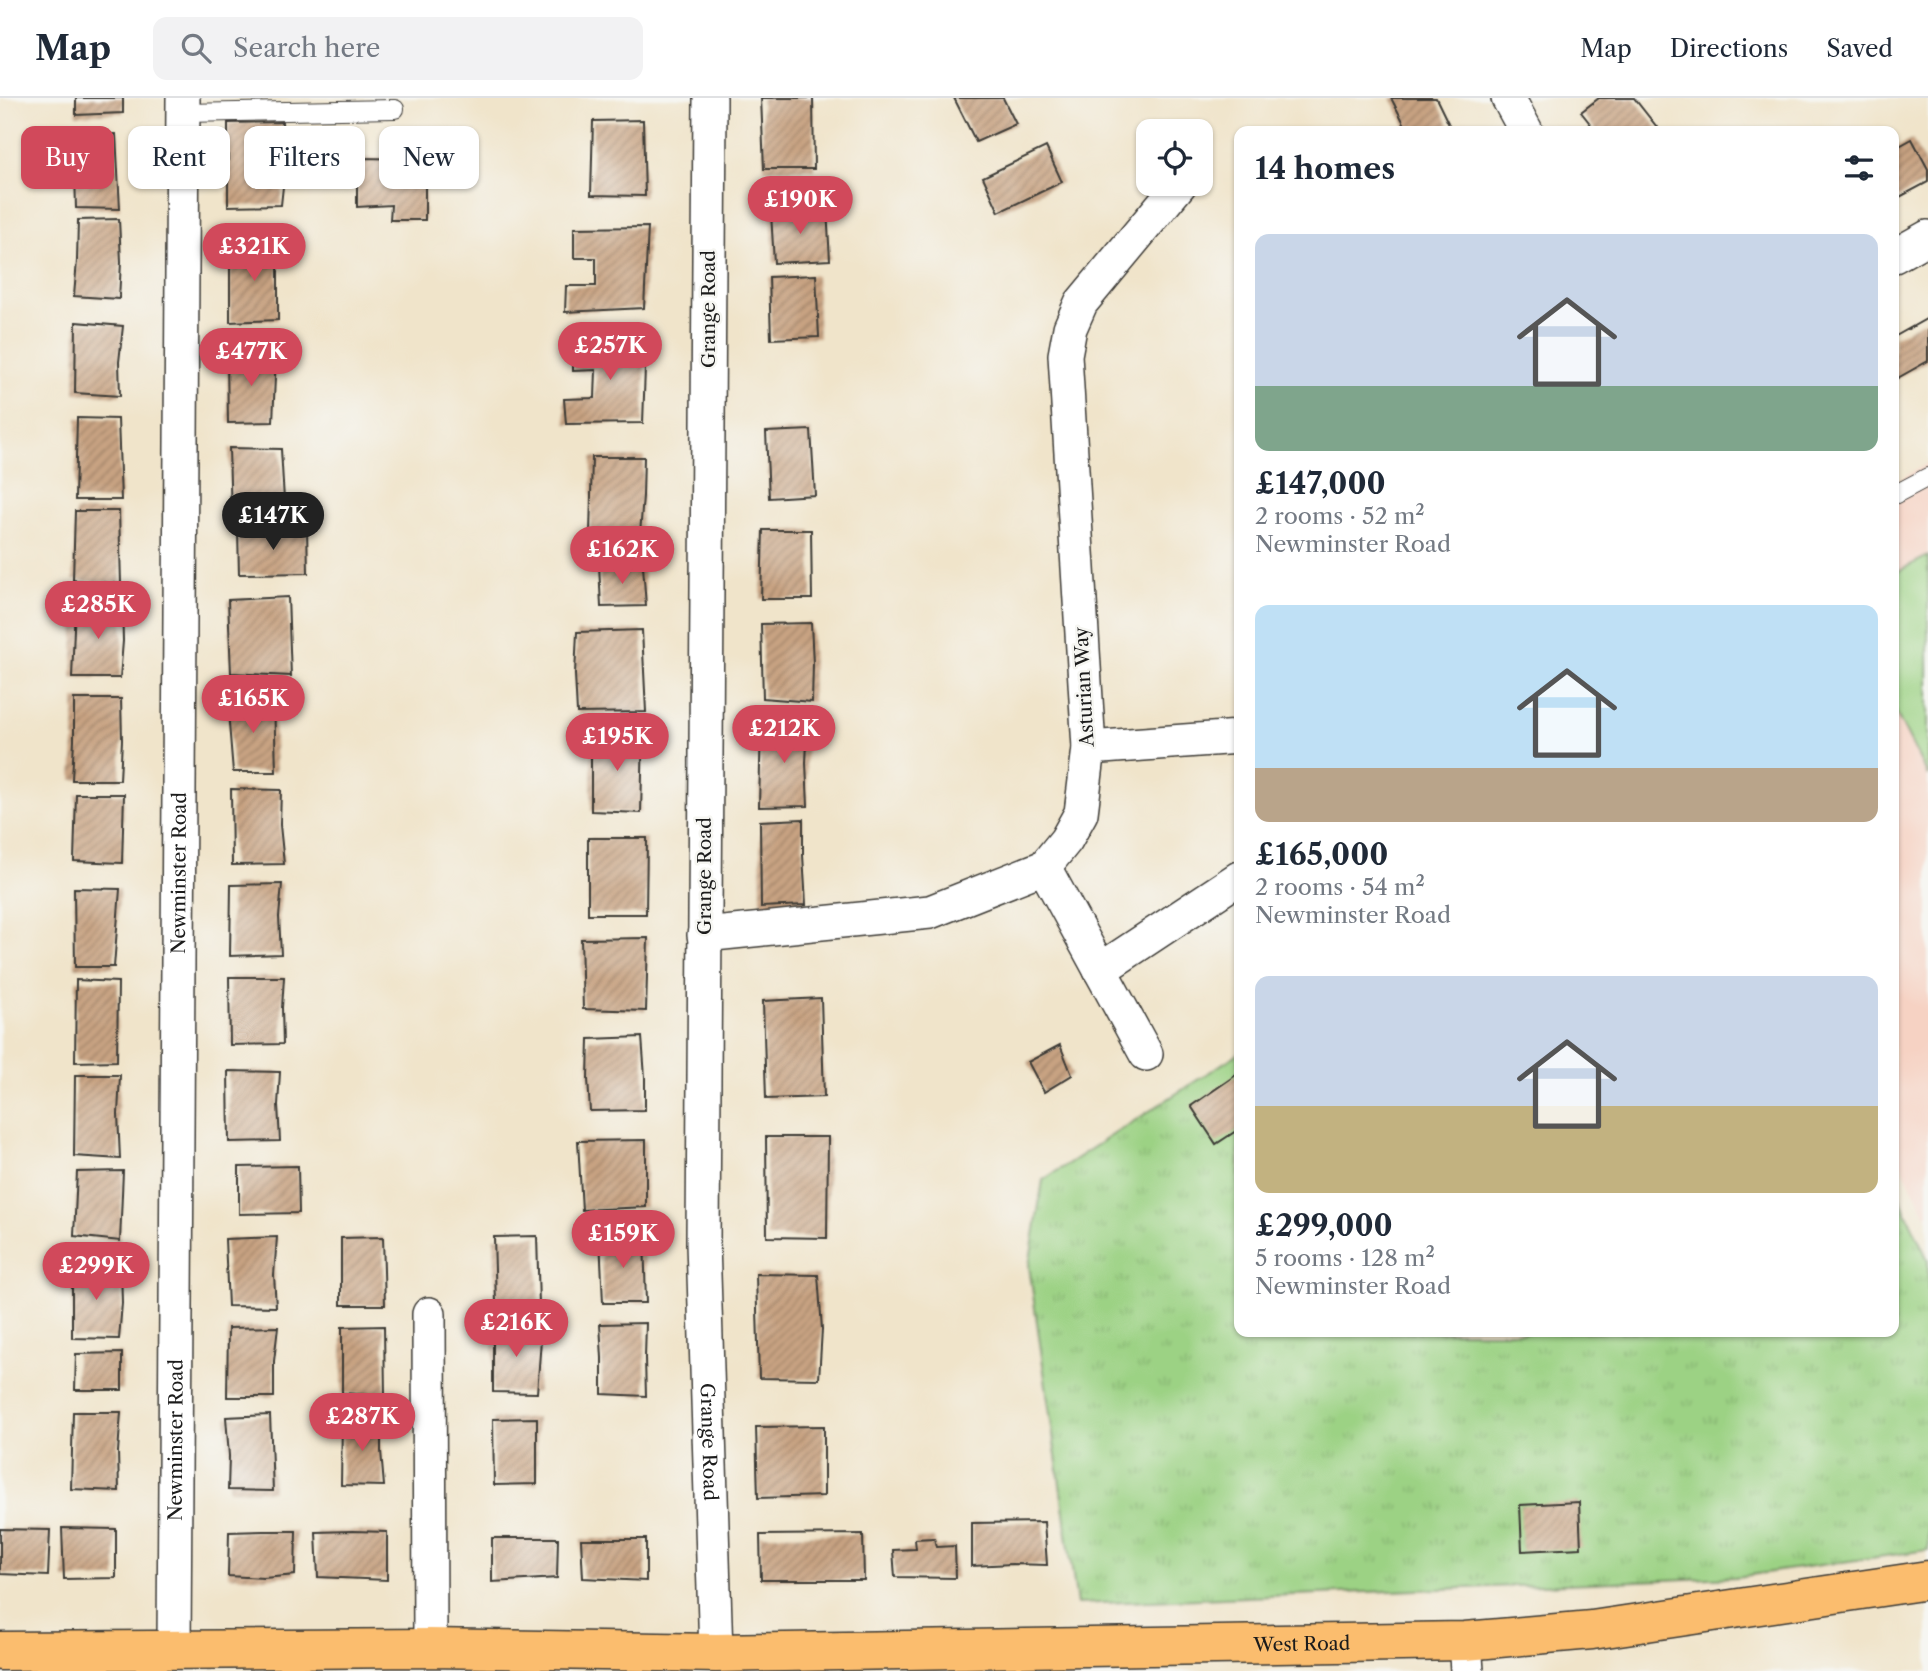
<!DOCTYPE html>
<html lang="en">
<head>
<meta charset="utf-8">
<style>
	body { margin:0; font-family:"Libre Caslon Text",serif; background:#f2f2f3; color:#1f2937; height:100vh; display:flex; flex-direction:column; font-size:26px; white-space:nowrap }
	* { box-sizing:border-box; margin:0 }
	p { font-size:23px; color:#747a83 }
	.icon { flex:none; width:38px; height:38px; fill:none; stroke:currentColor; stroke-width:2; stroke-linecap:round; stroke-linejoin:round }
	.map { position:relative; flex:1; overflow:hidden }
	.sheet { position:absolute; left:1234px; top:28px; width:665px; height:1211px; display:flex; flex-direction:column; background:#fff; border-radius:14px; box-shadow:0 2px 5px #0004 }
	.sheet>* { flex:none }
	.banner { position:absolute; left:21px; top:28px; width:665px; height:63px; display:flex; gap:14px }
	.buttons { position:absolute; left:1136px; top:21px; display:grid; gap:14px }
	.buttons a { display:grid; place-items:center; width:77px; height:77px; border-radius:14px; background:#fff; box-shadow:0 2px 5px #0004; font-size:35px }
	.price { position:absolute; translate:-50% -60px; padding:0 16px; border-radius:24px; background:#d1495b; color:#fff; font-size:23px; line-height:46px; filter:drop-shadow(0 2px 4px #0008) }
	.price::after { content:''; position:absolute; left:50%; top:42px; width:21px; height:16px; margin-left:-10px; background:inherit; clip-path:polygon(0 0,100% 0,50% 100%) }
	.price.active { background:#222; color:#fff }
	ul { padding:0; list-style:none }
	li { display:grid; align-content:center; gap:14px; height:371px; padding:0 21px }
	li span { display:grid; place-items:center; height:217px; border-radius:14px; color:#555 }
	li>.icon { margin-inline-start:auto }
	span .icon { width:126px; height:126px; fill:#fffc; stroke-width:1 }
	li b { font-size:30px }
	h2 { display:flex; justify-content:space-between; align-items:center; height:84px; padding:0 21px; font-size:30px }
	.chip { padding:0 24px; border-radius:14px; background:#fff; box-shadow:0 2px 5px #0004; font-size:24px; line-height:63px }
	.chip.active { background:#d1495b; color:#fff }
	header { display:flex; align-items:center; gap:42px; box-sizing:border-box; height:98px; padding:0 35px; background:#fff; border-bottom:2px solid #e0e1e3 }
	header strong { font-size:33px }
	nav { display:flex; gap:38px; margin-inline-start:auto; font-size:24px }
	.search { width:490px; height:63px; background:#f2f2f3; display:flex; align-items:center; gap:18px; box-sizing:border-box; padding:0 24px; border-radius:14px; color:#747a83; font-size:26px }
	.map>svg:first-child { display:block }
	.built { fill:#f6d2c3 }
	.grass { fill:url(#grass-tufts); stroke:#5c7750; stroke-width:2 }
	.park { fill:#9cd284; stroke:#5c7750; stroke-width:2 }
	.building { fill:url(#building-hatch) }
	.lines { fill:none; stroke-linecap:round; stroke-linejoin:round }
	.service-casing { stroke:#3c3a36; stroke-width:20 }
	.minor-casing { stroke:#3c3a36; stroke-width:36 }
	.primary-casing { stroke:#3c3a36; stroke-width:41 }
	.service { stroke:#fff; stroke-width:18 }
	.minor { stroke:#fff; stroke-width:33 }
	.primary { stroke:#fbbd6e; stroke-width:38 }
	.labels { text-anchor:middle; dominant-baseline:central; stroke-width:5; stroke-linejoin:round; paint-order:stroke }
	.street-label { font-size:19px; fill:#1c1c1c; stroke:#f6f6f2 }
</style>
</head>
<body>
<header>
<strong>Map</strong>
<div class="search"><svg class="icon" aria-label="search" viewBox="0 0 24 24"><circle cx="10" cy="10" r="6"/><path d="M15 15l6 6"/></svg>Search here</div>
<nav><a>Map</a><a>Directions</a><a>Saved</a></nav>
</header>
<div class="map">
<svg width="1928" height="1573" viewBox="0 0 1928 1573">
	<defs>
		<pattern id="grass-tufts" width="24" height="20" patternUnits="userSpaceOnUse" patternTransform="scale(1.75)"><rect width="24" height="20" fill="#9cd284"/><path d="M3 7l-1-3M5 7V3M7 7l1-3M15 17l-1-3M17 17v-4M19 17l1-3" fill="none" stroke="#86b471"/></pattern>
		<pattern id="building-hatch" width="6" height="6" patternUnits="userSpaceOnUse" patternTransform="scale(1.75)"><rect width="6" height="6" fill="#c8a382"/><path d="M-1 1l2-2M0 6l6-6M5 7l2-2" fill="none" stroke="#a2846a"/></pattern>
	</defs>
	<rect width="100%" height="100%" fill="#f6f6f2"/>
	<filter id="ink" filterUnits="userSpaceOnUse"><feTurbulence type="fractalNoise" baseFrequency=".0143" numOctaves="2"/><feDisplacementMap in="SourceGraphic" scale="14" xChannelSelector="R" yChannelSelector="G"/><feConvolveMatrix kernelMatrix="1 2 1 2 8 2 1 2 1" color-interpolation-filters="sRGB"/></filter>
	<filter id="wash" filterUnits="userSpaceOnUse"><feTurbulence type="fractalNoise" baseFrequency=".00686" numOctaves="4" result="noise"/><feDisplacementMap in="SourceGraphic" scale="28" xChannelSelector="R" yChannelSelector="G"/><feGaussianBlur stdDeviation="1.57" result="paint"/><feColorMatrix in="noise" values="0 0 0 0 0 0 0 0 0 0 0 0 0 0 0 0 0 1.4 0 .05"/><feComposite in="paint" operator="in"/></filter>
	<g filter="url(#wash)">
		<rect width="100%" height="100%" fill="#f0e4ca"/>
		<polygon class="built" points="1928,365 1928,1121 1894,1053 1894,385"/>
		<polygon class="grass" points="1239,955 1239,1234 1894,1234 1894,1088 1928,1162 1928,1452 1736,1479 1077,1506 1029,1168 1043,1082"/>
		<polygon class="park" points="1928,458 1928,678 1894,611 1894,475"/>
		<g id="blocks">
			<g class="building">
				<polygon points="76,0 123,0 123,15 76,17"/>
				<polygon points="761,0 813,0 814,71 764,71"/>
				<polygon points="954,0 1003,0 1016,26 976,44"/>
				<polygon points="1391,0 1436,0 1452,33 1408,33"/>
				<polygon points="1599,0 1634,0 1660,33 1596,33 1581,14"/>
				<polygon points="643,22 645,98 591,97 593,23"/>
				<polygon points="282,24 285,70 281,107 228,108 228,25"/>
				<polygon points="116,36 120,111 76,110 74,37"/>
				<polygon points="1912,41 1928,71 1928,84 1894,102 1894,51"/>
				<polygon points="1046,49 1062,84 999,114 983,79"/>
				<polygon points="357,60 425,61 425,122 390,122 391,107 357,109"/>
				<polygon points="827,112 830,162 774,165 771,115"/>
				<polygon points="119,121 121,164 119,201 74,198 77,163 78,122"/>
				<polygon points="648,129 644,210 565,214 566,188 596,188 596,160 574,160 574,130"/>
				<polygon points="278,147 278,222 230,224 230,149"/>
				<polygon points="816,177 819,239 771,241 769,179"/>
				<polygon points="1928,220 1928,263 1894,282 1894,239"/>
				<polygon points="76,224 123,228 119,264 120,298 75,295"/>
				<polygon points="646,242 643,325 566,326 564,301 595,300 596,272 573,273 573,243"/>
				<polygon points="276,256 273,324 228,325 227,258"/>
				<polygon points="77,320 118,321 121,402 75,402"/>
				<polygon points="811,332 815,397 769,400 766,334"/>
				<polygon points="229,350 281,351 285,419 231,419"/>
				<polygon points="592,359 644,359 643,398 640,436 590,436"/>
				<polygon points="75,413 119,413 121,486 73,482"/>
				<polygon points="307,431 308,475 239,476 238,432"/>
				<polygon points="763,432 811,432 812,501 761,501"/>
				<polygon points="599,466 643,468 646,508 601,509"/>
				<polygon points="288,499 291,578 231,575 228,502"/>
				<polygon points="122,504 123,543 120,580 72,580 75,506"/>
				<polygon points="811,525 813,566 812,604 763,600 761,526"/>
				<polygon points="642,532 646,614 577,615 575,576 577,534"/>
				<polygon points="274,600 276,674 233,674 227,601"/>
				<polygon points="74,601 121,601 122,642 120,682 72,682 74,642"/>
				<polygon points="808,624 806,665 808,708 759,709 761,625"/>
				<polygon points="643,636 641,715 591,713 591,638"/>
				<polygon points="231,691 281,692 280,727 284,766 232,767"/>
				<polygon points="76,696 124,696 122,765 74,763"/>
				<polygon points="803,721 803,757 806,807 761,809 760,723"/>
				<polygon points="588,740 647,740 646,816 588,816"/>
				<polygon points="282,786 279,819 281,856 230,858 231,787"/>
				<polygon points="74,790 120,791 114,869 75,869"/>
				<polygon points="648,840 646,913 583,911 581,841"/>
				<polygon points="229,879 284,879 282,910 283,946 230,947"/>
				<polygon points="76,882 118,884 117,963 75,964"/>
				<polygon points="821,900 824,999 766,1001 763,903"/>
				<polygon points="642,939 645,979 645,1012 590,1013 588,981 589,941"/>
				<polygon points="1060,947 1072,977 1044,994 1028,964"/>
				<polygon points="228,973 280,974 278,1007 280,1043 229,1044"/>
				<polygon points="1239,975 1239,1031 1216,1046 1191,1008"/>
				<polygon points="75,977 120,977 118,1016 120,1061 74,1058"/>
				<polygon points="766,1039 828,1039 827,1140 767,1139"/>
				<polygon points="646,1042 646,1109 582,1112 578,1043"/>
				<polygon points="298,1068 299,1115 239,1116 239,1069"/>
				<polygon points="123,1073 120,1143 74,1138 77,1074"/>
				<polygon points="537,1138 539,1207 496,1205 494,1139"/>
				<polygon points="644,1138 646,1205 603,1205 600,1140"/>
				<polygon points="277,1139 274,1177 276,1209 228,1208 225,1141"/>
				<polygon points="383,1139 385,1207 341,1207 341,1140"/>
				<polygon points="72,1166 121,1169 122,1205 119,1241 72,1240"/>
				<polygon points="756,1176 818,1177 822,1231 819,1281 759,1280"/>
				<polygon points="646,1225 645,1260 646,1298 602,1296 602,1260 600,1226"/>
				<polygon points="384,1228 385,1298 342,1295 342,1229"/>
				<polygon points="542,1228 537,1295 493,1294 493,1230"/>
				<polygon points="278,1229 274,1263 274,1299 227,1299 228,1230"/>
				<polygon points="122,1255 122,1292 75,1292 76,1256"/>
				<polygon points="73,1314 121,1314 118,1354 119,1393 71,1391"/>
				<polygon points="270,1317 273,1393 228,1392 229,1358 226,1319"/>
				<polygon points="537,1320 537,1386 494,1387 493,1321"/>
				<polygon points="381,1321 381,1353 384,1388 341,1387 342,1322"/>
				<polygon points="824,1328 824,1398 758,1400 756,1329"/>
				<polygon points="1579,1404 1581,1450 1522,1453 1520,1407"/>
				<polygon points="1044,1424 1047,1467 1012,1466 972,1468 972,1425"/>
				<polygon points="62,1430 116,1431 116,1480 64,1481"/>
				<polygon points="0,1431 50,1432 48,1478 0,1476"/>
				<polygon points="263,1433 296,1433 295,1477 264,1480 228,1478 229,1434"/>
				<polygon points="353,1433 387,1434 387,1482 318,1479 316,1434"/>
				<polygon points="863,1436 864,1482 761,1482 760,1437"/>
				<polygon points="492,1440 558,1440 557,1480 492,1484"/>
				<polygon points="934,1440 936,1449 955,1448 956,1480 895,1479 893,1452 916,1451 915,1441"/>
				<polygon points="581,1441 646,1441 646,1483 583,1480"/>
			</g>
		</g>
	</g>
	<g filter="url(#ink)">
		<use href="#blocks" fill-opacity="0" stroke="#3c3a36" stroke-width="2"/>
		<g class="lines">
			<defs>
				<g id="service">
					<polyline points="183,15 395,11"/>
					<polyline points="1894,397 1928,379"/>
				</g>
				<g id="minor">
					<path id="s1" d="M710,0L703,1145L716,1555"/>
					<polyline points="1508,0 1526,33"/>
					<polyline points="1894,158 1928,139"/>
					<polyline points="1089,650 1239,639"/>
					<polyline points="1044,769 1146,956"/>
					<polyline points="704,837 930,814 1044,769 1066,742 1081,715 1089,650 1065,257 1070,230 1081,205 1180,86"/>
					<polyline points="1100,872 1239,780"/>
					<polyline points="429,1216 430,1550"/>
					<polyline points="1465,1543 1467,1573"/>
					<path id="s2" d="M174,1552L183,0"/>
				</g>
				<g id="primary">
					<path id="s3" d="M0,1553L430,1550L716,1555L1465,1543L1592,1532L1928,1482"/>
				</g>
			</defs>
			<use href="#service" class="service-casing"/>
			<use href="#minor" class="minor-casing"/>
			<use href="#primary" class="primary-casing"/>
			<use href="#service" class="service"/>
			<use href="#minor" class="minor"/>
			<use href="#primary" class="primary"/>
		</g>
	</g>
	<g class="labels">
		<g class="street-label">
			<text transform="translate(708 211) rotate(-90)">Grange Road</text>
			<text transform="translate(1084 589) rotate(-93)">Asturian Way</text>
			<text stroke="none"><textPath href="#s2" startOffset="777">Newminster Road</textPath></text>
			<text transform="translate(704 778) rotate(-90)">Grange Road</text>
			<text stroke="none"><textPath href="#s2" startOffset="210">Newminster Road</textPath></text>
			<text stroke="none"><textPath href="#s1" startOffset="1344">Grange Road</textPath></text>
			<text stroke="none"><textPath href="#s3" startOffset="1302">West Road</textPath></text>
		</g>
	</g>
</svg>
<div class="buttons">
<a><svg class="icon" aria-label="locate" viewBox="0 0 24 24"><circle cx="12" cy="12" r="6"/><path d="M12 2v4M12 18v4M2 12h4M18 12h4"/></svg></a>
</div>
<b class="price" style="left:800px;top:138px">£190K</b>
<b class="price" style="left:254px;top:185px">£321K</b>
<b class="price" style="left:610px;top:284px">£257K</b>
<b class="price" style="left:251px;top:290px">£477K</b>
<b class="price active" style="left:273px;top:454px">£147K</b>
<b class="price" style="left:622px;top:488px">£162K</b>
<b class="price" style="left:98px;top:543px">£285K</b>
<b class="price" style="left:253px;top:637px">£165K</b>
<b class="price" style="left:784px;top:667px">£212K</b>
<b class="price" style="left:617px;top:675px">£195K</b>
<b class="price" style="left:623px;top:1172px">£159K</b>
<b class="price" style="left:96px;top:1204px">£299K</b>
<b class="price" style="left:516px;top:1261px">£216K</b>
<b class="price" style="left:362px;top:1355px">£287K</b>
<div class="banner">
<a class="chip active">Buy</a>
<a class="chip">Rent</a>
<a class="chip">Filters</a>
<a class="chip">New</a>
</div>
<section class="sheet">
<h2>14 homes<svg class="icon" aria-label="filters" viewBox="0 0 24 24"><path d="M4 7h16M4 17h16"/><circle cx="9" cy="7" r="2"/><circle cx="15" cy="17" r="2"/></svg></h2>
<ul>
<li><span style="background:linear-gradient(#c9d6e8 70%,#7fa58c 0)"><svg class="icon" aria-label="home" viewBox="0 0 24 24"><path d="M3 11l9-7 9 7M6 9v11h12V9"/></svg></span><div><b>£147,000</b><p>2 rooms · 52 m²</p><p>Newminster Road</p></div></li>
<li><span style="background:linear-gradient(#bfe0f5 75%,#b9a48a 0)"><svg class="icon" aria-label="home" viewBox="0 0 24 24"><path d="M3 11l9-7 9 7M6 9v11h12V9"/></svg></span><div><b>£165,000</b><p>2 rooms · 54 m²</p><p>Newminster Road</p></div></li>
<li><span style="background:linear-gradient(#c9d6e8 60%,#c2b280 0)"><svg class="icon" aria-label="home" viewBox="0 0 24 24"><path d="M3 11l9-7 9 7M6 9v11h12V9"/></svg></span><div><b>£299,000</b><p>5 rooms · 128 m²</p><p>Newminster Road</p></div></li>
</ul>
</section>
</div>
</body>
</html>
